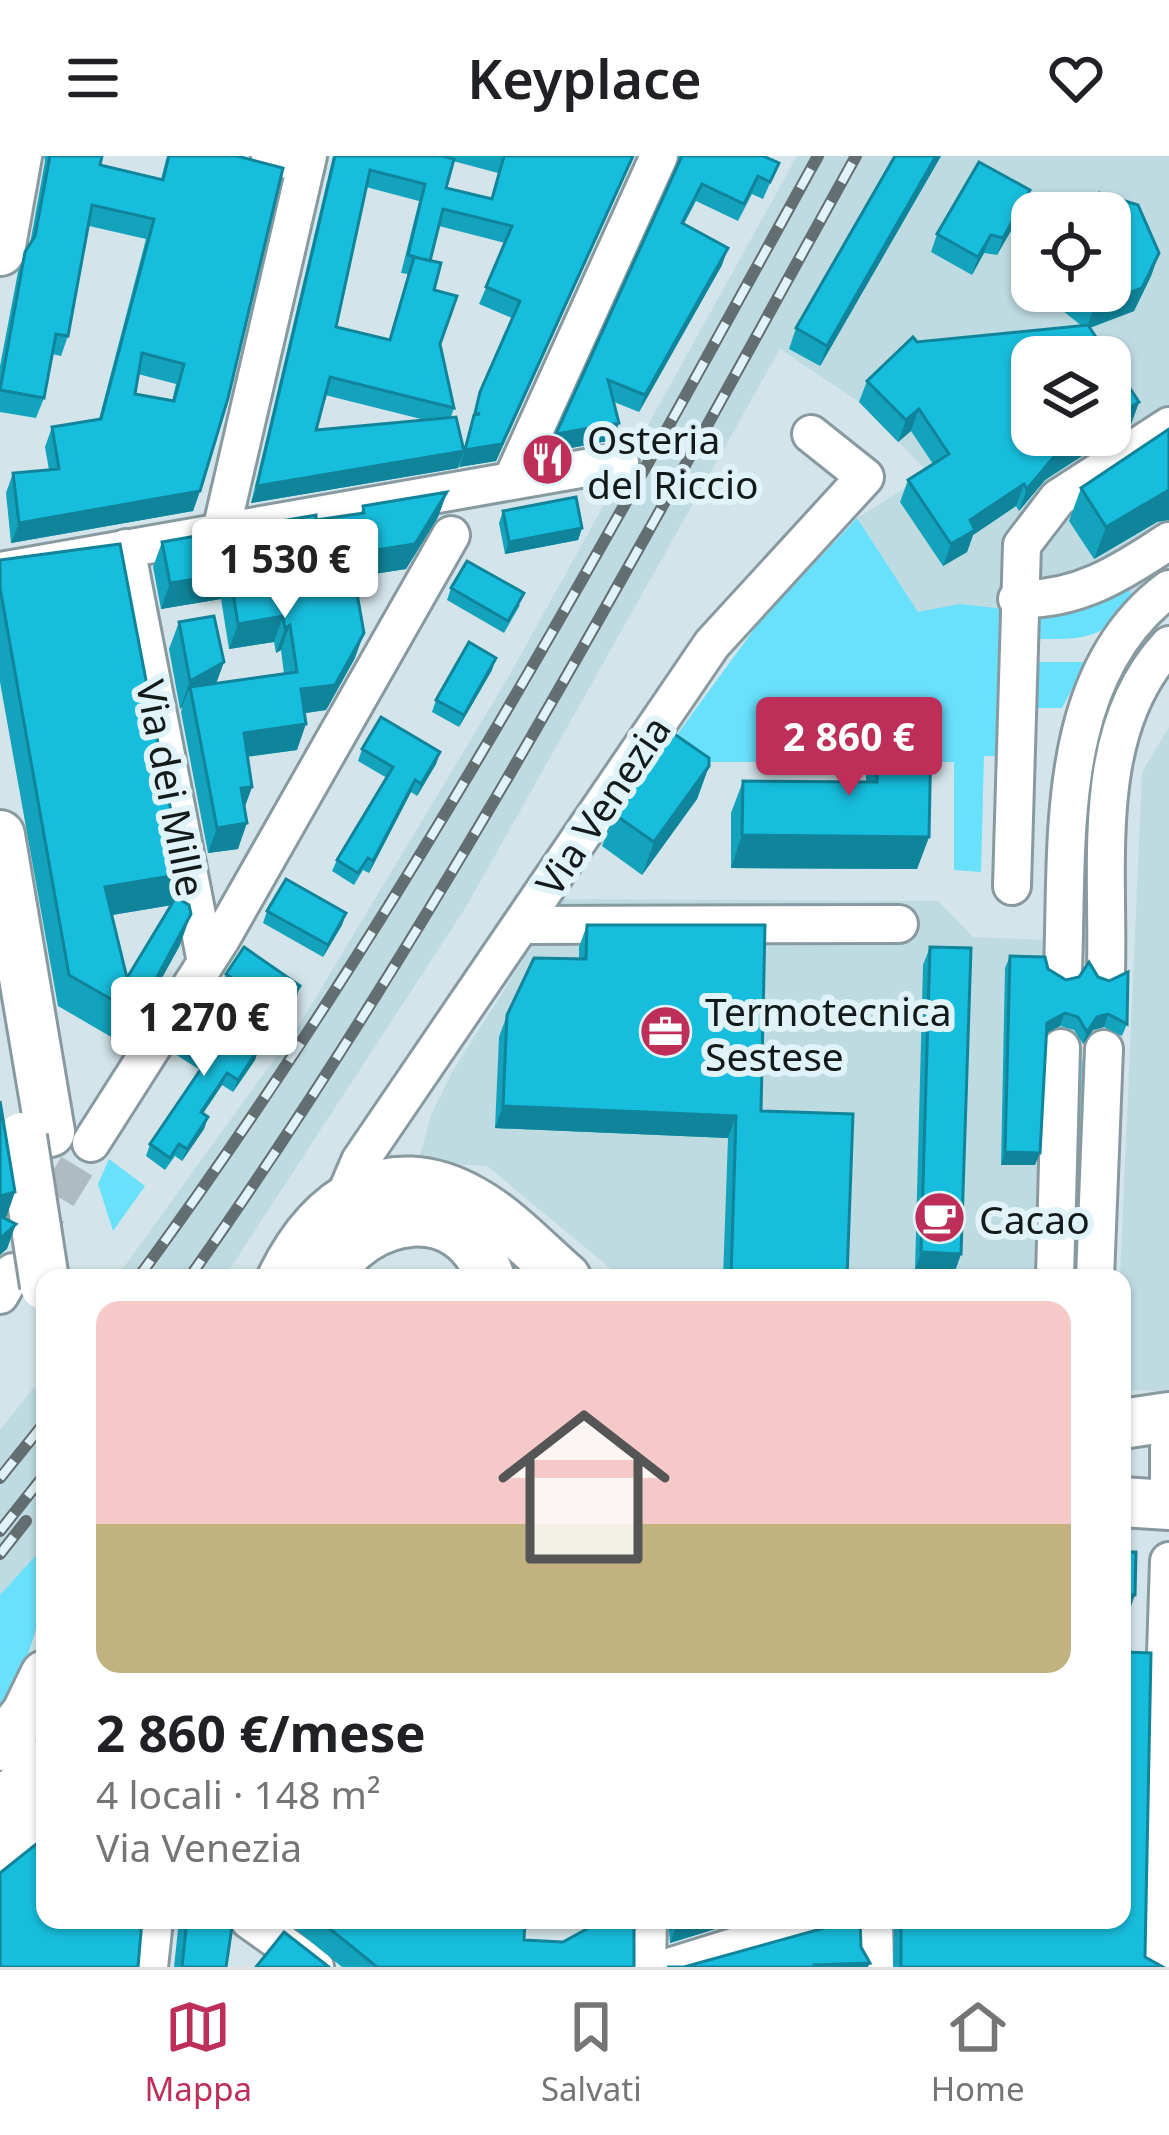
<!DOCTYPE html>
<html lang="it">
<head>
<meta charset="utf-8">
<style>
	body { margin:0; font-family:"Noto Sans",sans-serif; background:#f2f2f2; color:#202124; height:100vh; display:flex; flex-direction:column; font-size:45px; white-space:nowrap }
	* { box-sizing:border-box; margin:0 }
	p { font-size:39px; color:#757577 }
	.icon { flex:none; width:66px; height:66px; fill:none; stroke:currentColor; stroke-width:2; stroke-linecap:round; stroke-linejoin:round }
	.map { position:relative; flex:1; overflow:hidden }
	.details { position:absolute; left:36px; top:1113px; width:1095px; height:660px; display:flex; flex-direction:column; background:#fff; border-radius:24px; box-shadow:0 3px 9px #0004 }
	.details>* { flex:none }
	.controls { position:absolute; left:1011px; top:36px; display:grid; gap:24px }
	.controls a { display:grid; place-items:center; width:120px; height:120px; border-radius:24px; background:#fff; box-shadow:0 3px 9px #0004; font-size:60px }
	.price { position:absolute; translate:-50% -102px; padding:0 27px; border-radius:12px; background:#fff; color:#222; font-size:39px; line-height:78px; filter:drop-shadow(0 3px 6px #0008) }
	.price::after { content:''; position:absolute; left:50%; top:72px; width:36px; height:27px; margin-left:-18px; background:inherit; clip-path:polygon(0 0,100% 0,50% 100%) }
	.price.on { background:#bd2e58; color:#fff }
	ul { padding:0; list-style:none }
	li { display:grid; align-content:center; gap:24px; height:636px; padding:0 60px }
	li span { display:grid; place-items:center; height:372px; border-radius:24px; color:#555 }
	li>.icon { margin-inline-start:auto }
	span .icon { width:216px; height:216px; fill:#fffc; stroke-width:1 }
	li b { font-size:51px }
	header { display:flex; justify-content:space-between; align-items:center; height:156px; padding:0 60px; background:#fff; font-size:54px; font-weight:600 }
	.menu { display:flex; justify-content:space-around; align-items:center; height:168px; border-top:3px solid #e0e0e0; background:#fff; font-size:33px; color:#757577 }
	.menu a { display:grid; justify-items:center; gap:6px }
	.menu .on { color:#bd2e58 }
	.map>svg:first-child { display:block }
	.built { fill:#bfdbe2; fill-rule:evenodd }
	.green { fill:#69e0fc }
	.lines { fill:none; stroke-linecap:round; stroke-linejoin:round }
	.minor-tunnel { stroke:#adbcc1; stroke-width:36; stroke-dasharray:36 18; stroke-linecap:butt }
	.minor-casing { stroke:#889a9f; stroke-width:42 }
	.major-casing { stroke:#889a9f; stroke-width:54 }
	.minor { stroke:#fff; stroke-width:36 }
	.major { stroke:#fff; stroke-width:48 }
	.rail-casing { stroke:#636e71; stroke-width:12 }
	.rail { stroke:#e0f3f8; stroke-width:8; stroke-dasharray:22; stroke-linecap:butt }
	.major-bridge-casing { stroke:#889a9f; stroke-width:54; stroke-linecap:butt }
	.major-bridge { stroke:#fff; stroke-width:48 }
	.wall { fill:#14a3bd; fill-rule:evenodd }
	.shaded-wall { fill:#10849a }
	.building { fill:#17bddc; stroke:#10849a; stroke-width:3; fill-rule:evenodd }
	.labels { text-anchor:middle; dominant-baseline:central; stroke-width:12; stroke-linejoin:round; paint-order:stroke }
	.poi-label { font-size:39px; fill:#131a1b; stroke:#e0f3f8; text-anchor:start }
	.street-label { font-size:39px; fill:#131a1b; stroke:#e0f3f8 }
</style>
</head>
<body>
<header><svg class="icon" aria-label="menu" viewBox="0 0 24 24"><path d="M4 6h16M4 12h16M4 18h16"/></svg>Keyplace<svg class="icon" aria-label="heart" viewBox="0 0 24 24"><path d="M12 20l-8-8c-3-5 5-10 8-4 3-6 11-1 8 4z"/></svg></header>
<div class="map">
<svg width="1169" height="1811" viewBox="0 0 1169 1811">
	<rect width="100%" height="100%" fill="#d3e5ea"/>
	<g class="built">
		<path d="M797,0H1169V411L1096,472L938,488L857,362L929,317L859,246L780,193L466,751L224,1122H116L301,866L509,520ZM1032,57H1110V135H1032ZM1032,201H1110V279H1032Z"/>
		<polygon points="1169,571 1169,1235 1122,1234 1120,1122 1142,616"/>
		<polygon points="562,743 938,745 973,781 1051,784 1042,1122 622,1122 487,1010 418,1006 431,959 452,916"/>
		<polygon points="35,1230 45,1315 45,1389 0,1439 0,1274"/>
	</g>
	<g class="green">
		<polygon points="857,362 918,456 960,448 1004,453 1003,600 984,600 981,716 954,714 954,606 657,606 760,465"/>
		<path d="M1125,425L1136,447C1095,486 1084,483 1030,483L1044,456Z"/>
		<polygon points="1028,506 1086,506 1062,552 1026,552"/>
		<polygon points="1078,904 1087,904 1079,1122 1071,1122"/>
		<polygon points="109,1003 145,1030 113,1075 98,1028"/>
		<path d="M45,1389C45,1452 33,1502 0,1556V1439Z"/>
	</g>
	<g class="lines">
		<polyline class="minor-tunnel" points="30,1087 91,987"/>
		<defs>
			<g id="minor">
				<polyline points="270,0 306,8"/>
				<polyline points="512,324 659,0"/>
				<polyline points="221,375 308,0"/>
				<polyline points="126,392 205,801"/>
				<polyline points="0,415 620,306"/>
				<path d="M1017,443C1077,445 1121,417 1169,385"/>
				<polyline points="1012,730 1022,389 1058,342 1169,270"/>
				<polyline points="522,769 899,768"/>
				<path d="M1063,814C1068,686 1053,519 1169,433"/>
				<path d="M1106,815C1109,705 1089,575 1169,489"/>
				<polyline points="91,987 221,783 451,379"/>
				<polyline points="345,1040 360,1005 712,488 865,321 811,278"/>
				<polyline points="1055,1122 1061,892"/>
				<polyline points="1095,1122 1104,893"/>
				<polyline points="0,1139 13,1116"/>
				<polyline points="1169,1291 1169,1334"/>
				<polyline points="249,1764 315,1811"/>
				<polyline points="874,1764 875,1811"/>
				<polyline points="149,1811 154,1764"/>
				<polyline points="647,1811 648,1764"/>
				<polyline points="669,1811 778,1777 843,1764"/>
				<polyline points="1156,1811 1169,1405"/>
			</g>
			<g id="major">
				<polyline points="0,95 17,0"/>
				<polyline points="0,679 50,976"/>
				<path d="M282,1122C320,1045 387,997 471,1044C506,1063 536,1096 566,1122"/>
				<path d="M328,1122C364,1055 463,1039 490,1122"/>
				<polyline points="1122,1268 1169,1261"/>
				<polyline points="1122,1346 1169,1349"/>
				<polyline points="0,1590 26,1558 45,1519"/>
				<polyline points="0,1650 45,1607"/>
				<polyline points="0,1691 45,1664"/>
			</g>
		</defs>
		<use href="#minor" class="minor-casing"/>
		<use href="#major" class="major-casing"/>
		<use href="#minor" class="minor"/>
		<use href="#major" class="major"/>
		<defs>
			<g id="rail">
				<path d="M138,1122C398,768 606,384 818,0"/>
				<path d="M189,1122C440,766 645,381 856,0"/>
				<polyline points="0,1322 45,1266"/>
				<polyline points="0,1375 45,1318"/>
				<polyline points="0,1398 26,1365"/>
			</g>
		</defs>
		<use href="#rail" class="rail-casing"/>
		<use href="#rail" class="rail"/>
		<defs>
			<polyline id="major-bridge" points="22,981 45,1130"/>
		</defs>
		<use href="#major-bridge" class="major-bridge-casing"/>
		<use href="#major-bridge" class="major-bridge"/>
	</g>
	<g class="wall">
		<path d="M44,0H102L100,9L161,23L167,0H237L200,335L193,355L11,387L6,337L13,317L49,314L45,291L52,271L99,263L146,83L89,70L68,180L61,200L52,198L44,242L36,262L0,256V210L18,116L30,88L45,5ZM138,218L176,228L172,245L135,238Z"/>
		<path d="M333,0H634L496,305L459,311L462,300L458,312L251,347ZM453,5L498,17L491,43L446,32ZM366,31L419,45L401,117L408,118L389,184L336,171ZM439,70L505,87L479,148L512,162L480,236L464,293L451,261L454,252L440,188L430,105ZM325,239L425,264L316,274Z"/>
		<polygon points="678,0 763,0 779,7 763,43 752,38 738,65 696,45 684,68 722,109 639,256 614,246 613,284 550,296 679,7"/>
		<polygon points="941,0 820,210 789,193 796,172"/>
		<polygon points="1030,34 1024,52 997,99 984,97 972,119 931,96 937,78"/>
		<polygon points="1159,97 1151,120 1134,155 1090,172 1139,246 1131,268 1045,324 1019,355 1016,350 973,379 967,396 943,410 900,346 908,324 933,308 911,275 898,286 859,246 867,225 917,186 1082,170 1049,144 1047,135 1110,135"/>
		<polygon points="1081,332 1157,366 1094,403 1069,365"/>
		<polygon points="447,336 438,361 406,413 354,421 355,502 326,554 305,557 297,594 247,601 252,631 244,652 238,693 208,697 181,556 182,551 180,553 169,493 179,466 224,506 216,527 284,518 281,494 276,497 274,486 229,493 221,443 161,453 153,411 162,386 361,357 363,350"/>
		<polygon points="503,355 582,372 578,384 505,398 499,367"/>
		<path d="M0,404L173,747L180,789L125,889L58,850L0,526ZM172,749L127,822L112,759Z"/>
		<polygon points="451,432 520,449 504,477 447,444"/>
		<polygon points="492,514 459,571 432,556 436,544"/>
		<polygon points="878,579 929,681 917,713 731,712 731,657 743,625 866,626 866,611"/>
		<polygon points="362,593 440,596 436,608 417,640 411,636 369,717 363,714 354,729 332,715 337,704 387,622 358,605"/>
		<polygon points="709,610 697,643 642,719 602,690 614,658"/>
		<polygon points="267,755 346,757 342,769 323,801 263,767"/>
		<polygon points="587,769 761,955 847,1122 723,1122 728,982 495,972 499,881 507,859 579,803 579,791"/>
		<polygon points="930,791 961,1098 955,1115 915,1114 923,809"/>
		<polygon points="1010,800 1048,813 1127,868 1122,880 1104,871 1093,874 1083,888 1074,874 1060,870 1047,877 1035,1009 1001,1009 1005,812"/>
		<polygon points="226,818 300,830 296,842 277,868 222,830"/>
		<polygon points="180,886 259,892 255,904 233,936 222,929 203,957 208,961 204,973 182,1005 175,1000 165,1014 146,1000 150,988 200,914 175,898"/>
		<polygon points="179,1764 233,1764 226,1811 174,1811"/>
		<polygon points="284,1764 525,1764 524,1784 634,1811 342,1811"/>
		<polygon points="668,1764 744,1764 670,1787"/>
		<polygon points="894,1764 1122,1764 1145,1801 1163,1811 893,1811"/>
	</g>
	<g class="shaded-wall">
		<polygon points="633,0 634,0 496,305 459,311 465,294"/>
		<polygon points="936,0 941,0 820,210 827,190"/>
		<polygon points="1030,34 1024,52 997,99 1003,82"/>
		<polygon points="991,79 984,97 972,119 978,101"/>
		<polygon points="728,92 722,109 639,256 645,239"/>
		<polygon points="1159,97 1151,120 1134,155 1086,173 1095,150"/>
		<polygon points="1139,246 1131,268 1045,324 1019,355 1027,333 1053,302 1088,279 1110,279 1110,265"/>
		<polygon points="919,253 911,275 898,286 906,264"/>
		<polygon points="619,267 613,284 550,296 556,278"/>
		<polygon points="464,295 458,312 251,347 257,330"/>
		<polygon points="1024,328 1016,350 973,379 967,396 943,410 951,388 970,364"/>
		<polygon points="1169,334 1169,364 1157,366 1094,403 1106,371"/>
		<polygon points="200,335 193,355 11,387 19,367"/>
		<polygon points="447,336 438,361 406,413 341,423 350,398"/>
		<polygon points="582,372 578,384 505,398 509,386"/>
		<polygon points="230,418 221,443 161,453 170,427"/>
		<polygon points="283,460 274,486 229,493 238,468"/>
		<polygon points="290,469 281,494 276,497 285,472"/>
		<polygon points="364,477 355,502 326,554 292,559 301,533"/>
		<polygon points="496,502 492,514 459,571 464,559"/>
		<polygon points="224,506 214,533 190,531 182,551 180,553 190,525"/>
		<polygon points="306,568 297,594 234,602 244,577"/>
		<polygon points="440,596 436,608 417,640 421,628"/>
		<polygon points="709,610 697,643 642,719 654,686"/>
		<polygon points="415,624 411,636 369,717 373,705"/>
		<polygon points="252,631 243,656 241,632"/>
		<polygon points="247,667 238,693 208,697 217,672"/>
		<polygon points="742,679 929,681 917,713 731,712"/>
		<polygon points="183,718 172,749 94,762 105,731"/>
		<polygon points="346,757 342,769 323,801 328,789"/>
		<polygon points="191,758 180,789 125,889 137,858"/>
		<polygon points="300,830 296,842 277,868 282,856"/>
		<polygon points="1065,857 1060,870 1043,879 1047,867"/>
		<polygon points="1108,858 1104,871 1093,874 1083,888 1087,876 1097,861"/>
		<polygon points="259,892 255,904 233,936 238,924"/>
		<polygon points="227,917 222,929 196,968 201,956"/>
		<polygon points="503,950 736,960 728,982 495,972"/>
		<polygon points="208,961 204,973 182,1005 187,993"/>
		<polygon points="1005,996 1040,997 1035,1009 1001,1009"/>
		<polygon points="15,1036 6,1062 0,1063 0,1040"/>
		<polygon points="16,1068 7,1093 0,1099 0,1086 3,1080"/>
		<polygon points="921,1096 961,1098 955,1115 915,1114"/>
		<polygon points="1128,1439 1135,1439 1127,1461 1125,1461 1122,1468 1122,1455"/>
		<polygon points="682,1764 744,1764 670,1787 678,1765"/>
		<polygon points="870,1807 868,1811 813,1811 814,1809"/>
	</g>
	<g class="building">
		<path d="M50,0H102L100,9L163,24L169,0H237L283,12L228,242L200,335L19,367L13,317L59,313L52,271L101,263L154,63L92,49L68,180L56,178L44,242L0,234L25,96L35,80ZM142,197L184,208L174,245L135,238Z"/>
		<polygon points="335,0 442,0 454,3 446,32 492,43 504,0 633,0 502,288 465,294 474,259 480,258 475,257 480,236 520,145 486,131 512,70 443,53 430,105 408,99 425,28 370,14 336,171 390,184 414,101 441,107 434,134 457,140 440,188 454,252 330,221 316,274 456,261 464,295 257,330"/>
		<polygon points="682,0 763,0 779,7 770,26 758,20 744,48 702,28 682,67 728,92 645,239 608,224 619,267 556,278"/>
		<polygon points="895,0 936,0 827,190 796,172"/>
		<polygon points="979,6 1030,34 1003,82 991,79 978,101 937,78"/>
		<polygon points="1099,37 1138,49 1159,97 1142,132 1095,150 1075,135 1110,135 1110,57 1064,57 1069,49"/>
		<polygon points="1088,169 1109,201 1032,201 1032,279 1088,279 1053,302 1027,333 1024,328 970,364 975,374 951,388 908,324 949,298 919,253 906,264 867,225 913,181 917,186"/>
		<polygon points="1110,202 1139,246 1110,265"/>
		<polygon points="1169,273 1169,334 1106,371 1081,332"/>
		<polygon points="447,336 415,388 350,398 364,477 335,529 301,533 306,568 244,577 252,631 241,632 247,667 217,672 190,531 297,516 290,469 285,472 283,460 238,468 230,418 170,427 162,386 316,359 316,364 364,357 363,350"/>
		<polygon points="576,341 582,372 509,386 503,355"/>
		<polygon points="120,388 183,718 105,731 127,822 176,741 189,749 191,758 137,858 69,819 0,432 0,404"/>
		<polygon points="467,405 524,437 508,465 451,432"/>
		<polygon points="214,460 224,506 190,525 179,466"/>
		<polygon points="469,486 496,502 464,559 436,544"/>
		<polygon points="381,561 440,596 421,628 415,624 373,705 368,702 358,717 337,704 393,611 362,593"/>
		<polygon points="670,575 709,602 709,610 654,686 614,658"/>
		<polygon points="878,579 931,580 929,681 742,679 743,625 877,626"/>
		<polygon points="286,723 346,757 328,789 267,755"/>
		<polygon points="587,769 765,769 761,955 853,958 847,1122 731,1122 736,960 503,950 507,859 534,802 586,803"/>
		<polygon points="244,791 300,830 282,856 226,818"/>
		<polygon points="930,791 971,792 961,1098 921,1096"/>
		<polygon points="1010,800 1045,801 1048,813 1066,824 1079,821 1089,806 1098,821 1109,825 1128,816 1127,868 1108,858 1097,861 1087,876 1078,861 1065,857 1047,867 1040,997 1005,996"/>
		<polygon points="201,853 259,892 238,924 227,917 201,956 208,961 187,993 179,988 170,1002 150,988 207,904 180,886"/>
		<polygon points="0,945 15,1036 0,1040"/>
		<polygon points="0,1060 16,1068 3,1080 0,1086"/>
		<polygon points="1122,1380 1128,1380 1128,1396 1136,1396 1135,1439 1128,1439 1127,1455 1122,1455"/>
		<polygon points="1122,1496 1151,1497 1145,1801 1163,1811 901,1811 901,1764 1122,1764"/>
		<polygon points="45,1681 45,1764 142,1764 138,1811 0,1811 0,1717"/>
		<polygon points="187,1764 233,1764 226,1811 182,1811"/>
		<polygon points="319,1764 525,1764 524,1784 563,1786 603,1764 634,1764 634,1811 377,1811"/>
		<polygon points="853,1764 860,1764 861,1791 870,1807 814,1809 814,1811 667,1811 684,1811"/>
		<polygon points="284,1776 329,1811 256,1811"/>
	</g>
	<defs>
		<symbol id="restaurant-disc" viewBox="-11 -11 22 22"><circle r="9.5" fill="#bd2e58" stroke="#e0f3f8"/><path d="M-5-6h1v4h1v-4h1v4h1v-4h1v5L-1.5 .5V6h-2V.5L-5-1ZM5-6V6H3V1.5H1.5Q1.5-4 5-6Z" fill="#fff"/></symbol>
		<symbol id="office-disc" viewBox="-11 -11 22 22"><circle r="9.5" fill="#bd2e58" stroke="#e0f3f8"/><path d="M-6-3h4V-5.5h4V-3h4V5H-6ZM-1-4.5V-3h2v-1.5ZM-6 0V1H6V0Z" fill="#fff"/></symbol>
		<symbol id="cafe-disc" viewBox="-11 -11 22 22"><circle r="9.5" fill="#bd2e58" stroke="#e0f3f8"/><path d="M-5.5-4.5H6V0H3Q3 3.5 0 3.5H-2.5Q-5.5 3.5-5.5 0ZM3-3.2v2h1.7v-2ZM-6 4.5H4V6H-6Z" fill="#fff"/></symbol>
	</defs>
	<g fill-rule="evenodd">
		<use href="#restaurant-disc" x="518" y="274" width="59" height="59"/>
		<use href="#office-disc" x="636" y="846" width="59" height="59"/>
		<use href="#cafe-disc" x="910" y="1032" width="59" height="59"/>
	</g>
	<g class="labels">
		<g class="poi-label">
			<text x="587" y="282">Osteria<tspan x="587" dy="45">del Riccio</tspan></text>
			<text x="705" y="854">Termotecnica<tspan x="705" dy="45">Sestese</tspan></text>
			<text x="979" y="1062">Cacao</text>
		</g>
		<g class="street-label">
			<text transform="translate(172 632) rotate(79)">Via dei Mille</text>
			<text transform="translate(602 649) rotate(-56)">Via Venezia</text>
		</g>
	</g>
</svg>
<div class="controls">
<a><svg class="icon" aria-label="locate" viewBox="0 0 24 24"><circle cx="12" cy="12" r="6"/><path d="M12 2v4M12 18v4M2 12h4M18 12h4"/></svg></a>
<a><svg class="icon" aria-label="layers" viewBox="0 0 24 24"><path d="M12 4l9 5-9 5-9-5zM3 14l9 5 9-5"/></svg></a>
</div>
<b class="price" style="left:285px;top:465px">1 530 €</b>
<b class="price on" style="left:849px;top:643px">2 860 €</b>
<b class="price" style="left:204px;top:923px">1 270 €</b>
<section class="details">
<ul>
<li><span style="background:linear-gradient(#f6c9c9 60%,#c2b280 0)"><svg class="icon" aria-label="home" viewBox="0 0 24 24"><path d="M3 11l9-7 9 7M6 9v11h12V9"/></svg></span><div><b>2 860 €/mese</b><p>4 locali · 148 m²</p><p>Via Venezia</p></div></li>
</ul>
</section>
</div>
<nav class="menu">
<a class="on"><svg class="icon" aria-label="map" viewBox="0 0 24 24"><path d="M3 6l6-2 6 2 6-2v14l-6 2-6-2-6 2zM9 4v14M15 6v14"/></svg>Mappa</a>
<a><svg class="icon" aria-label="saved" viewBox="0 0 24 24"><path d="M7 4h10v16l-5-4-5 4z"/></svg>Salvati</a>
<a><svg class="icon" aria-label="home" viewBox="0 0 24 24"><path d="M3 11l9-7 9 7M6 9v11h12V9"/></svg>Home</a>
</nav>
</body>
</html>
